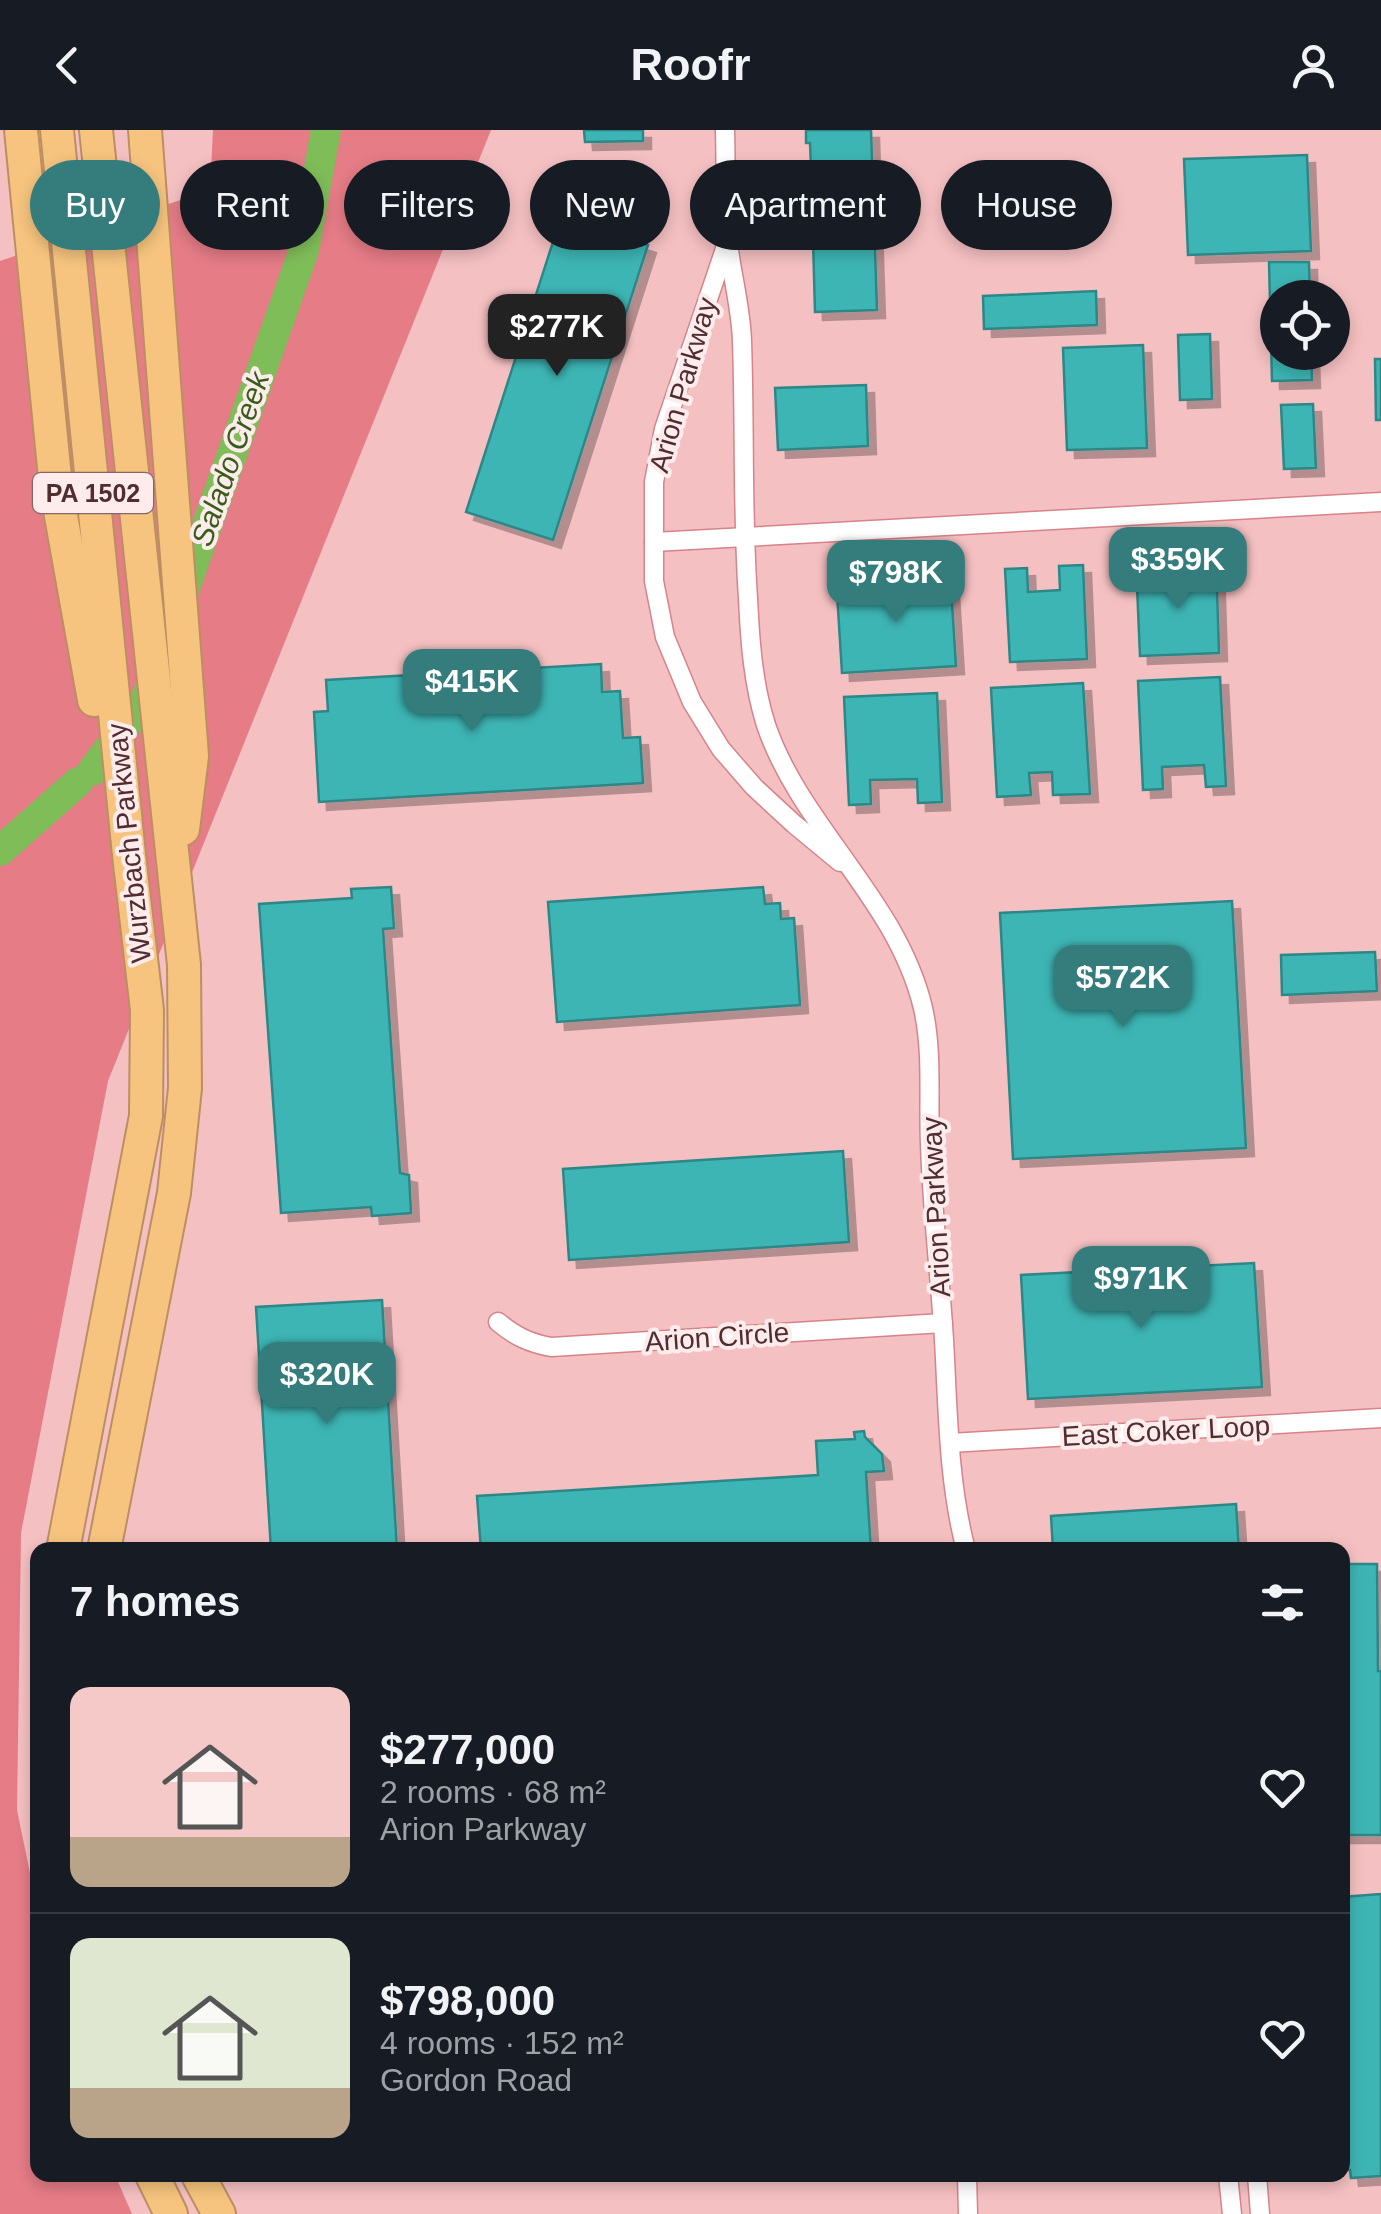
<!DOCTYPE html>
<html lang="en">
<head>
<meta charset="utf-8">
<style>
	body { margin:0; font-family:Arial,sans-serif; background:#242831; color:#f1f3f6; height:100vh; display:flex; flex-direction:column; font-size:38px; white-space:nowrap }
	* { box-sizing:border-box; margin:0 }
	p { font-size:32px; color:#9ea1a6 }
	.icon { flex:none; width:55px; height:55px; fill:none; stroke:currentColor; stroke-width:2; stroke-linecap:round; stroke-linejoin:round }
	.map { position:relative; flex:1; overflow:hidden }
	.panel { position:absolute; left:30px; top:1412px; width:1320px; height:640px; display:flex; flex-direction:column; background:#171b24; border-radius:20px; box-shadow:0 5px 15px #0003 }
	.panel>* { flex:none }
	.guide { position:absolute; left:30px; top:30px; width:1322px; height:90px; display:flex; gap:20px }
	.tools { position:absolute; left:1260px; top:150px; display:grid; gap:20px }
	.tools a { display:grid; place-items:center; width:90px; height:90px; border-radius:50%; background:#171b24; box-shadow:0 5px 15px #0003; font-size:50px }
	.price { position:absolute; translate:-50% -85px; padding:0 22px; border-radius:20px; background:#347d7c; color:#fff; font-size:32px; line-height:65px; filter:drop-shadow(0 2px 5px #0008) }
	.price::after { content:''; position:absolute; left:50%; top:60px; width:30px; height:22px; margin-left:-15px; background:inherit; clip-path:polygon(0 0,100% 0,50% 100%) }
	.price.active { background:#222; color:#fff }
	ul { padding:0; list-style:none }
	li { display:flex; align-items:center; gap:30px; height:250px; padding:0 40px }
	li+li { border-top:2px solid #363941 }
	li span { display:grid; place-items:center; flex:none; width:280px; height:200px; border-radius:20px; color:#555 }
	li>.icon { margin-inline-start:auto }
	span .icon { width:120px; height:120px; fill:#fffc; stroke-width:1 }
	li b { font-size:42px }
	h2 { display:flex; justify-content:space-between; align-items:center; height:120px; padding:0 40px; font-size:42px }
	.tag { padding:0 35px; border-radius:45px; background:#171b24; box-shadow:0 5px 15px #0003; font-size:35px; line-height:90px }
	.tag.active { background:#347d7c; color:#fff }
	header { display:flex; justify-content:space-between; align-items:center; height:130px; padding:0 40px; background:#171b24; font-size:45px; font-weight:800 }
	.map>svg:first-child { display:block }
	.green { fill:#e57c86 }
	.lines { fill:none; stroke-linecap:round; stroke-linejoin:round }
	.river { stroke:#7fbd59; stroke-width:30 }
	.building { fill:#3eb5b4; stroke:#2e8787; stroke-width:2.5; filter:url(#shadow) }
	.street-casing { stroke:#d68389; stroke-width:21 }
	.highway-casing { stroke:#bc8f63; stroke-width:36 }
	.street { stroke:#fff; stroke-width:18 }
	.highway { stroke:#f6c47e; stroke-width:32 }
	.labels { text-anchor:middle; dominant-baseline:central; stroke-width:8; stroke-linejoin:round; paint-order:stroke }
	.shield { fill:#feebec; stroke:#846668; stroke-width:2.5 }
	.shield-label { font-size:25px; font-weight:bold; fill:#502d30 }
	.street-label { font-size:28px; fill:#502d30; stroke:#feebec }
	.water-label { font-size:30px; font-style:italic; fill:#365e1a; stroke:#feebec }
</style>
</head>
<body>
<header><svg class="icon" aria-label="back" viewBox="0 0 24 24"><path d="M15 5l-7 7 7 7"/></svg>Roofr<svg class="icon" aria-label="person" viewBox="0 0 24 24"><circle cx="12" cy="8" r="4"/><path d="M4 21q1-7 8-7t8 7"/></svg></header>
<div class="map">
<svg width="1381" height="2084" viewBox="0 0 1381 2084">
	<defs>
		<filter id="shadow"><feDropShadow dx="8" dy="8" stdDeviation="0" flood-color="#0004"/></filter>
	</defs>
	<rect width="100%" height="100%" fill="#f5c0c2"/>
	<polygon class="green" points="213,0 491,0 108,951 21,1403 17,1680 37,1777 38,2045 115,2045 132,2084 0,2084 0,131 210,60"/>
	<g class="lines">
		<g class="river">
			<polyline points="180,472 304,120 326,0"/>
			<polyline points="92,641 146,569 156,539"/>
			<polyline points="0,721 78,652"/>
		</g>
	</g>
	<g class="building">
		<polygon points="584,0 643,0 643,11 585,12"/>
		<polygon points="806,0 871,0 877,180 815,182 813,109 809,109 808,62 812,62 810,13 806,13"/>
		<polygon points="1307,25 1311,121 1188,125 1184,29"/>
		<polygon points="561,87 648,115 553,410 466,382"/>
		<polygon points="1269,132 1309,132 1310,168 1278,168 1278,222 1311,222 1312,250 1272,251"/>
		<polygon points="1096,161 1097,195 984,199 983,166"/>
		<polygon points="1210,204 1212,269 1180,270 1178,205"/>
		<polygon points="1143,215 1147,318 1067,320 1063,218"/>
		<polygon points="1375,229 1381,229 1381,290 1376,290"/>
		<polygon points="866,255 868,316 778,320 775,258"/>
		<polygon points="1313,274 1316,338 1284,339 1281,275"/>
		<polygon points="1216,429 1219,523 1140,526 1136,432 1159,432 1160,455 1193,454 1192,430"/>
		<polygon points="1083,435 1087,529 1010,532 1005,439 1027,438 1028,462 1060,460 1059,436"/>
		<polygon points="950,442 956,536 842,543 836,447 878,445 880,469 911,468 910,444"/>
		<polygon points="601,534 602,562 620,561 623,608 640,607 643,653 319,672 314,582 328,581 326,550"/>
		<polygon points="1220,547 1226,656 1206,657 1204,635 1162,637 1163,659 1143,660 1138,551"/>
		<polygon points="1083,553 1090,664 1053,665 1052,642 1029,643 1031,665 997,667 991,558"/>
		<polygon points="937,563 942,672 918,673 917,649 870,650 871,674 849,675 844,567"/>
		<polygon points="391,757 394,798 383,799 400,1043 409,1045 411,1083 372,1086 371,1077 281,1083 259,774 352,768 351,759"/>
		<polygon points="763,757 765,774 780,773 781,789 794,788 800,875 557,892 548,772"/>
		<polygon points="1232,771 1246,1018 1013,1029 1000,783"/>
		<polygon points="1375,822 1377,861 1282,865 1281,825"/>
		<polygon points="843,1021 849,1112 569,1130 563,1039"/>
		<polygon points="1254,1133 1262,1257 1028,1269 1021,1145"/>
		<polygon points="382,1170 397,1420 271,1420 256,1177"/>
		<polygon points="864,1301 865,1307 882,1324 884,1341 866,1342 871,1420 481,1420 477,1366 818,1345 816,1311 855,1309 854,1302"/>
		<polygon points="1236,1374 1239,1420 1053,1420 1051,1386"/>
		<polygon points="1342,1434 1377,1434 1378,1541 1381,1541 1381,1705 1342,1705"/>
		<polygon points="1381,1764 1381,2046 1351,2048 1350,2040 1343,2040 1342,2032 1342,1767"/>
	</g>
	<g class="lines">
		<defs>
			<g id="street">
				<path d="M725,0C726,37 725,76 728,113C732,146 741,178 742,211C745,297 742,382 748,468C750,511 753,554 766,595C801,698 897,769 923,878C933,922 928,969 930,1014C932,1079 940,1145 944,1210C948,1280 948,1352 966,1420"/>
				<polyline points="726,116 664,299 654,352 654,451 665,507 692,572 721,619 754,657 794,694 840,732"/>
				<polyline points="654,412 1381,372"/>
				<path d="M498,1192C515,1206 529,1213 551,1217L943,1193"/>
				<polyline points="950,1313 1381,1288"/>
				<polyline points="967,2045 968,2084"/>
				<polyline points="1228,2045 1232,2084"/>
				<polyline points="1257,2045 1260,2084"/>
			</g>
			<g id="highway">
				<polyline points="21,0 56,358 94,570"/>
				<polyline points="57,0 129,725 147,880 146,986 63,1420"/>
				<polyline points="96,0 184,835 185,958 174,1063 104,1420"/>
				<polyline points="145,0 192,626 183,699"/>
				<polyline points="152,2045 171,2084"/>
				<polyline points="198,2045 219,2084"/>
			</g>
		</defs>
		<use href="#street" class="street-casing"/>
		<use href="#highway" class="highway-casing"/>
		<use href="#street" class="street"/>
		<use href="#highway" class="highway"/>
	</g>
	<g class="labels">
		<rect class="shield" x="33" y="343" width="120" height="40" rx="8"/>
		<g class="shield-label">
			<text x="93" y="363">PA 1502</text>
		</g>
		<g class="street-label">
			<text transform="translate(683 255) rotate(-74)">Arion Parkway</text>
			<text transform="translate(129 713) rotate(-96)">Wurzbach Parkway</text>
			<text transform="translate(936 1077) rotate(-93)">Arion Parkway</text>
			<text transform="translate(717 1207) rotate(-4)">Arion Circle</text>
			<text transform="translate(1166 1301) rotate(-3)">East Coker Loop</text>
		</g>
		<g class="water-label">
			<text transform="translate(230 329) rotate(-71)">Salado Creek</text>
		</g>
	</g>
</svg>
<div class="tools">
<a><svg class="icon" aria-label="locate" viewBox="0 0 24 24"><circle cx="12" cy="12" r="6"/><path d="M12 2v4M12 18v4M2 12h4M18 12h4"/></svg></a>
</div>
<b class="price active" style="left:557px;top:249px">$277K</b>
<b class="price" style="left:1178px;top:482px">$359K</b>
<b class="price" style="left:896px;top:495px">$798K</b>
<b class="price" style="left:472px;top:604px">$415K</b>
<b class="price" style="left:1123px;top:900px">$572K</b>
<b class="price" style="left:1141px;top:1201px">$971K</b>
<b class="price" style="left:327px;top:1297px">$320K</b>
<div class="guide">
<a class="tag active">Buy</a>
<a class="tag">Rent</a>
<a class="tag">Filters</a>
<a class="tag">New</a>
<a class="tag">Apartment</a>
<a class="tag">House</a>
</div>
<section class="panel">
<h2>7 homes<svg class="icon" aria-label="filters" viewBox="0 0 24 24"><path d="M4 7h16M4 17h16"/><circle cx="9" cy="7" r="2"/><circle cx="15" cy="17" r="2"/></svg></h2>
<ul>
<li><span style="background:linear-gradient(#f6c9c9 75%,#b9a48a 0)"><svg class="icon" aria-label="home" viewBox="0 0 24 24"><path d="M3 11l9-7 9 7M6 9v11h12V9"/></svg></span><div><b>$277,000</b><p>2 rooms · 68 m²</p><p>Arion Parkway</p></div><svg class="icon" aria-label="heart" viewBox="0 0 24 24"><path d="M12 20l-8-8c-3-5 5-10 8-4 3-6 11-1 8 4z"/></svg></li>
<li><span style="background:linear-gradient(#dfe7d0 75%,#b9a48a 0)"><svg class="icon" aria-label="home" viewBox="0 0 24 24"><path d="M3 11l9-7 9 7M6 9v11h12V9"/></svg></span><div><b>$798,000</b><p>4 rooms · 152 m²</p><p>Gordon Road</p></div><svg class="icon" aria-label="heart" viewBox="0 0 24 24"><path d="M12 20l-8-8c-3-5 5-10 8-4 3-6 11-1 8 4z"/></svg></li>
</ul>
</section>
</div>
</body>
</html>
